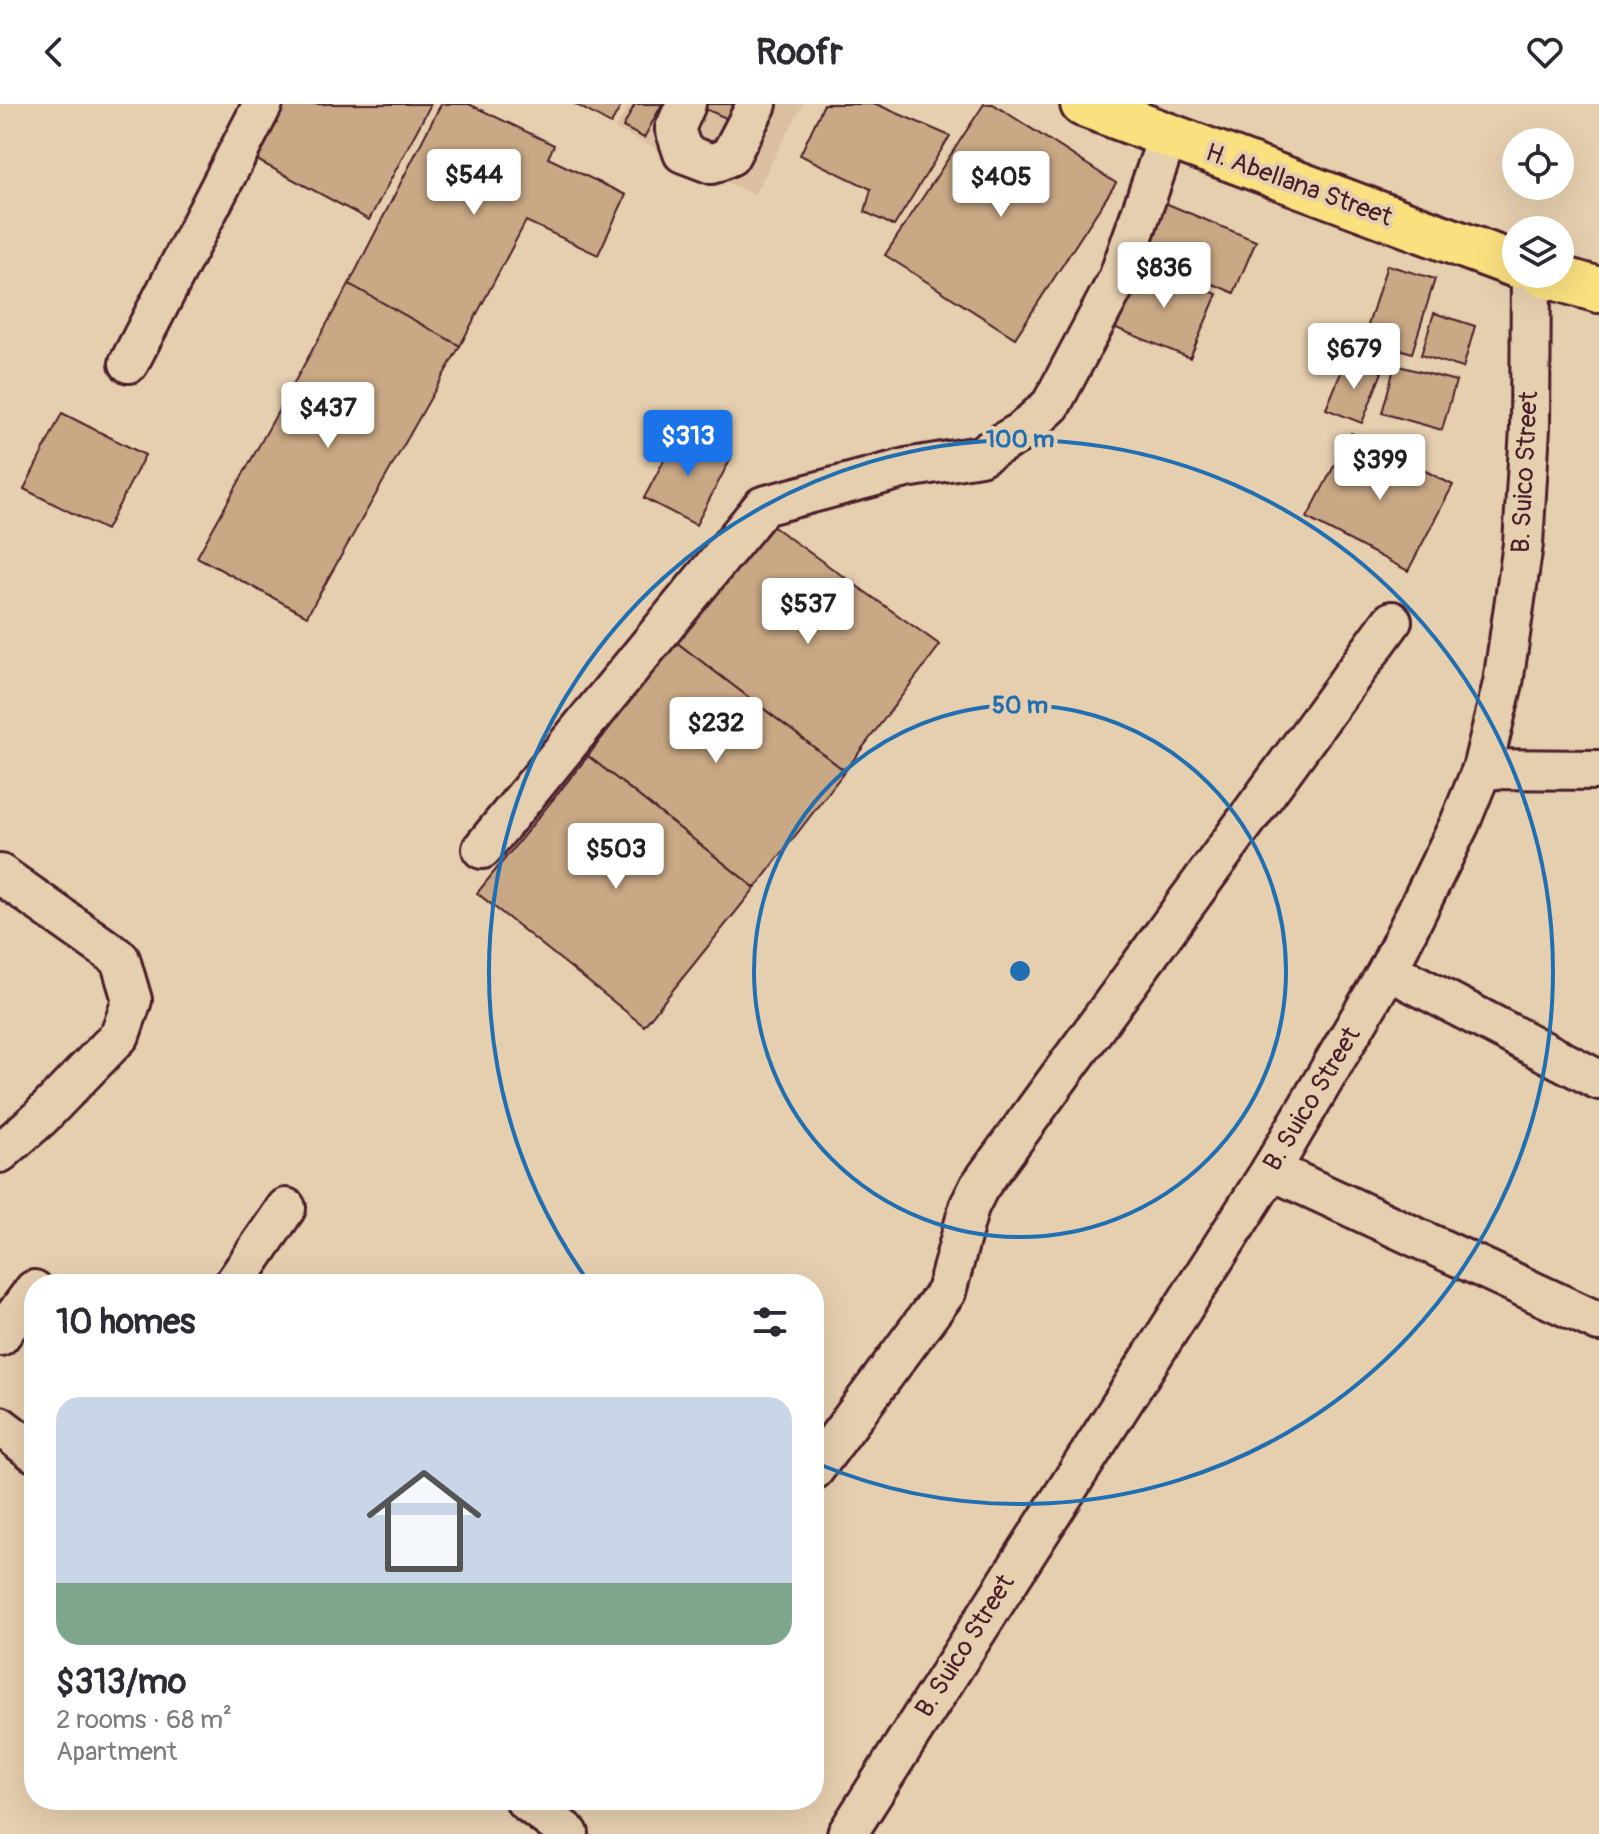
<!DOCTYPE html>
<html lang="en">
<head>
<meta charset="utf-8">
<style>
	body { margin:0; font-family:Pangolin,sans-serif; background:#f2f2f3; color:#2b2b33; height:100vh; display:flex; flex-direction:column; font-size:30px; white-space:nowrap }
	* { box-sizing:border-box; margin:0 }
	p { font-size:26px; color:#7c7c81 }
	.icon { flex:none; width:44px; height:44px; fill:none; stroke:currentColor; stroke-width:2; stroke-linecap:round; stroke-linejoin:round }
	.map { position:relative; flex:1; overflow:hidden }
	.panel { position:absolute; left:24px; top:1170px; width:800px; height:536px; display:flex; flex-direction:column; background:#fff; border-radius:32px; box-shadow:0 8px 32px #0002 }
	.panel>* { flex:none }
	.buttons { position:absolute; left:1502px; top:24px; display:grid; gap:16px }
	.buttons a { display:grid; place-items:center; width:72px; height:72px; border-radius:50%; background:#fff; box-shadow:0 8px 32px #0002; font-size:40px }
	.price { position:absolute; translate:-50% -68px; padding:0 18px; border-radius:8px; background:#fff; color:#222; font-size:26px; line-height:52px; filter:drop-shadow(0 2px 4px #0008) }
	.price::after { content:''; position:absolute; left:50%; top:48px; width:24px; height:18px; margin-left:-12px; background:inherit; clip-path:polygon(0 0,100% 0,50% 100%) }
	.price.on { background:#1a73e8; color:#fff }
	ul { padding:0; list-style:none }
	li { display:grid; align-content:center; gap:16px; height:424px; padding:0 32px }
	li span { display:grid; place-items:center; height:248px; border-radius:24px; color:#555 }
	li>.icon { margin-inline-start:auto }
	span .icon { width:144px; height:144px; fill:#fffc; stroke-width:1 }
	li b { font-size:34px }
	h2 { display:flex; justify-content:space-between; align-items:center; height:96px; padding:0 32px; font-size:34px }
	header { display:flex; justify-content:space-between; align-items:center; height:104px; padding:0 32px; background:#fff; font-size:36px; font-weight:700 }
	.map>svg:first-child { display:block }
	.built { fill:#dac0a0 }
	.building { fill:#c9a885; stroke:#4a1f2b; stroke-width:2 }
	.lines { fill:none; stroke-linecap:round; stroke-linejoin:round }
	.minor-casing { stroke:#4a1f2b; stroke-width:44 }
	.major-casing { stroke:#4a1f2b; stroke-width:50 }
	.minor { stroke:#e6cfaf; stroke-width:38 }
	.major { stroke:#fbe080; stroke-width:44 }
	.ring { fill:none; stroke:#1f6fb2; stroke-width:4 }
	.labels { text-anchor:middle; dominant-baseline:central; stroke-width:8; stroke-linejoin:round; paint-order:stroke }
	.street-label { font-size:26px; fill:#4a1f2b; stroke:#e6cfaf }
	.centre { fill:#1f6fb2; stroke:#e6cfaf; stroke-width:4 }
	.ring-label { font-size:24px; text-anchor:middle; font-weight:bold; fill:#1f6fb2; stroke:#e6cfaf; stroke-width:8; stroke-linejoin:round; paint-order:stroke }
</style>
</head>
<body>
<header><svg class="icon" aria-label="back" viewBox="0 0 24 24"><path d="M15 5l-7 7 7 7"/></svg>Roofr<svg class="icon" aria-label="heart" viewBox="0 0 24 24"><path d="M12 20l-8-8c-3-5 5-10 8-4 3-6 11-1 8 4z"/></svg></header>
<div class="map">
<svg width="1599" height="1730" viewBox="0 0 1599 1730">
	<rect width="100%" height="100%" fill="#e6cfaf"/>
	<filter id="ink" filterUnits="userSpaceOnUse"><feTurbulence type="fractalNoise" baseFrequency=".0125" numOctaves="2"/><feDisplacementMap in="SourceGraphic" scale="16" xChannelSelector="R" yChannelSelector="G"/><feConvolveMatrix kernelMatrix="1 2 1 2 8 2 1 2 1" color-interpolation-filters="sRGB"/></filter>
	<g filter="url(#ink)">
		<polygon class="built" points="630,0 803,0 754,91 615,25"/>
		<g class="building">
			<polygon points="284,0 431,0 369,116 255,55"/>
			<polygon points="441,0 469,0 554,41 548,54 626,91 598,151 526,117 460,242 349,180"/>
			<polygon points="575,0 622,0 611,20"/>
			<polygon points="635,0 662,0 644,34 623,23"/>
			<polygon points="705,0 744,0 735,18 703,4"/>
			<polygon points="824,0 876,0 950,32 894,122 865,108 871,85 800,51"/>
			<polygon points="984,0 993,0 1116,79 1015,234 885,151"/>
			<polygon points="1158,96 1256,137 1234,189 1136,148"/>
			<polygon points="1138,158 1217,190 1190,254 1111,222"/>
			<polygon points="1387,161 1435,175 1412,249 1364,234"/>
			<polygon points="349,180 460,242 307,512 197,453"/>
			<polygon points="1434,209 1475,222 1463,264 1421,251"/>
			<polygon points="1347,254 1382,268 1362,319 1326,305"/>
			<polygon points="1395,261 1456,277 1442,326 1382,309"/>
			<polygon points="62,309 145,351 106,426 24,385"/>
			<polygon points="679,328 731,354 696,421 644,394"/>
			<polygon points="1351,329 1453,381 1408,467 1307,414"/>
			<polygon points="768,419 940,541 845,667 676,538"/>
			<polygon points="676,538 845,667 755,784 588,652"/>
			<polygon points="588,652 755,784 644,922 477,789"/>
		</g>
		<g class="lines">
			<defs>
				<g id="minor">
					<polyline points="686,0 675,25 683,49 712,60 730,52 757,0"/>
					<polyline points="129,259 263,0"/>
					<polyline points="1482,665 1599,666"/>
					<polyline points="482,745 763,402 906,364 980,352 1021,328 1051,301 1118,175 1168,32"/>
					<polyline points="0,770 120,855 132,896 120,931 40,1014 0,1049"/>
					<polyline points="1388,866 1599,976"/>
					<polyline points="1271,1066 1599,1218"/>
					<polyline points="234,1180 286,1104"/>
					<polyline points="0,1232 34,1186"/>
					<polyline points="0,1322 34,1348"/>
					<polyline points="814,1366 946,1188 969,1103 979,1083 1392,517"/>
					<polyline points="525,1696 569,1730"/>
					<polyline points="847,1730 1271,1066 1388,866 1460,719 1482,665 1503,579 1523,440 1530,324 1531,170"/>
				</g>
				<g id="major">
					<polyline points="1083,0 1516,161"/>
					<polyline points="1543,170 1599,186"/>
				</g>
			</defs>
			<use href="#minor" class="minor-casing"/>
			<use href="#major" class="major-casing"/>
			<use href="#minor" class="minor"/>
			<use href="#major" class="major"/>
		</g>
	</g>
	<g class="ring">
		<circle cx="1020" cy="867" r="266"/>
		<path d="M590 1180A532 532 0 1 1 816 1359"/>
	</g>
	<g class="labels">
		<g class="street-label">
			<text transform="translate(1299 81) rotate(20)">H. Abellana Street</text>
			<text transform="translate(1525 368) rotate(-87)">B. Suico Street</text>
			<text transform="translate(1312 995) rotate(-59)">B. Suico Street</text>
			<text transform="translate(965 1542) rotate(-58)">B. Suico Street</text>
		</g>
	</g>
	<circle cx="1020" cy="867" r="12" class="centre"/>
	<g class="ring-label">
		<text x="1020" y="343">100 m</text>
		<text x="1020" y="609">50 m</text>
	</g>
</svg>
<div class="buttons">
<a><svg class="icon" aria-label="locate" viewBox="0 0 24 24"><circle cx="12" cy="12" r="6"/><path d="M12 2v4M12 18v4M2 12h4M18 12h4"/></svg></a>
<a><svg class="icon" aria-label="layers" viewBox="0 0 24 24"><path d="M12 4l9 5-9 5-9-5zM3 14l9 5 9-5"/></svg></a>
</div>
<b class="price" style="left:474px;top:113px">$544</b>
<b class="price" style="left:1001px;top:115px">$405</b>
<b class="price" style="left:1164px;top:206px">$836</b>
<b class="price" style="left:1354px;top:287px">$679</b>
<b class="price" style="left:328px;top:346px">$437</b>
<b class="price on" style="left:688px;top:374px">$313</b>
<b class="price" style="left:1380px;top:398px">$399</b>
<b class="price" style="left:808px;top:542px">$537</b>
<b class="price" style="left:716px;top:661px">$232</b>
<b class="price" style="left:616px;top:787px">$503</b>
<section class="panel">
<h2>10 homes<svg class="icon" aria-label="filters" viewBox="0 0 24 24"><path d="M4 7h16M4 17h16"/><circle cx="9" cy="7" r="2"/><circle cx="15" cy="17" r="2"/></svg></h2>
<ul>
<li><span style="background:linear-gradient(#c9d6e8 75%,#7fa58c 0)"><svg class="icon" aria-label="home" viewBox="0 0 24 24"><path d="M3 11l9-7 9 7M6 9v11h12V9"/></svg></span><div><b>$313/mo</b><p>2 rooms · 68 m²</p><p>Apartment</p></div></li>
</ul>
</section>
</div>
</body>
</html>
